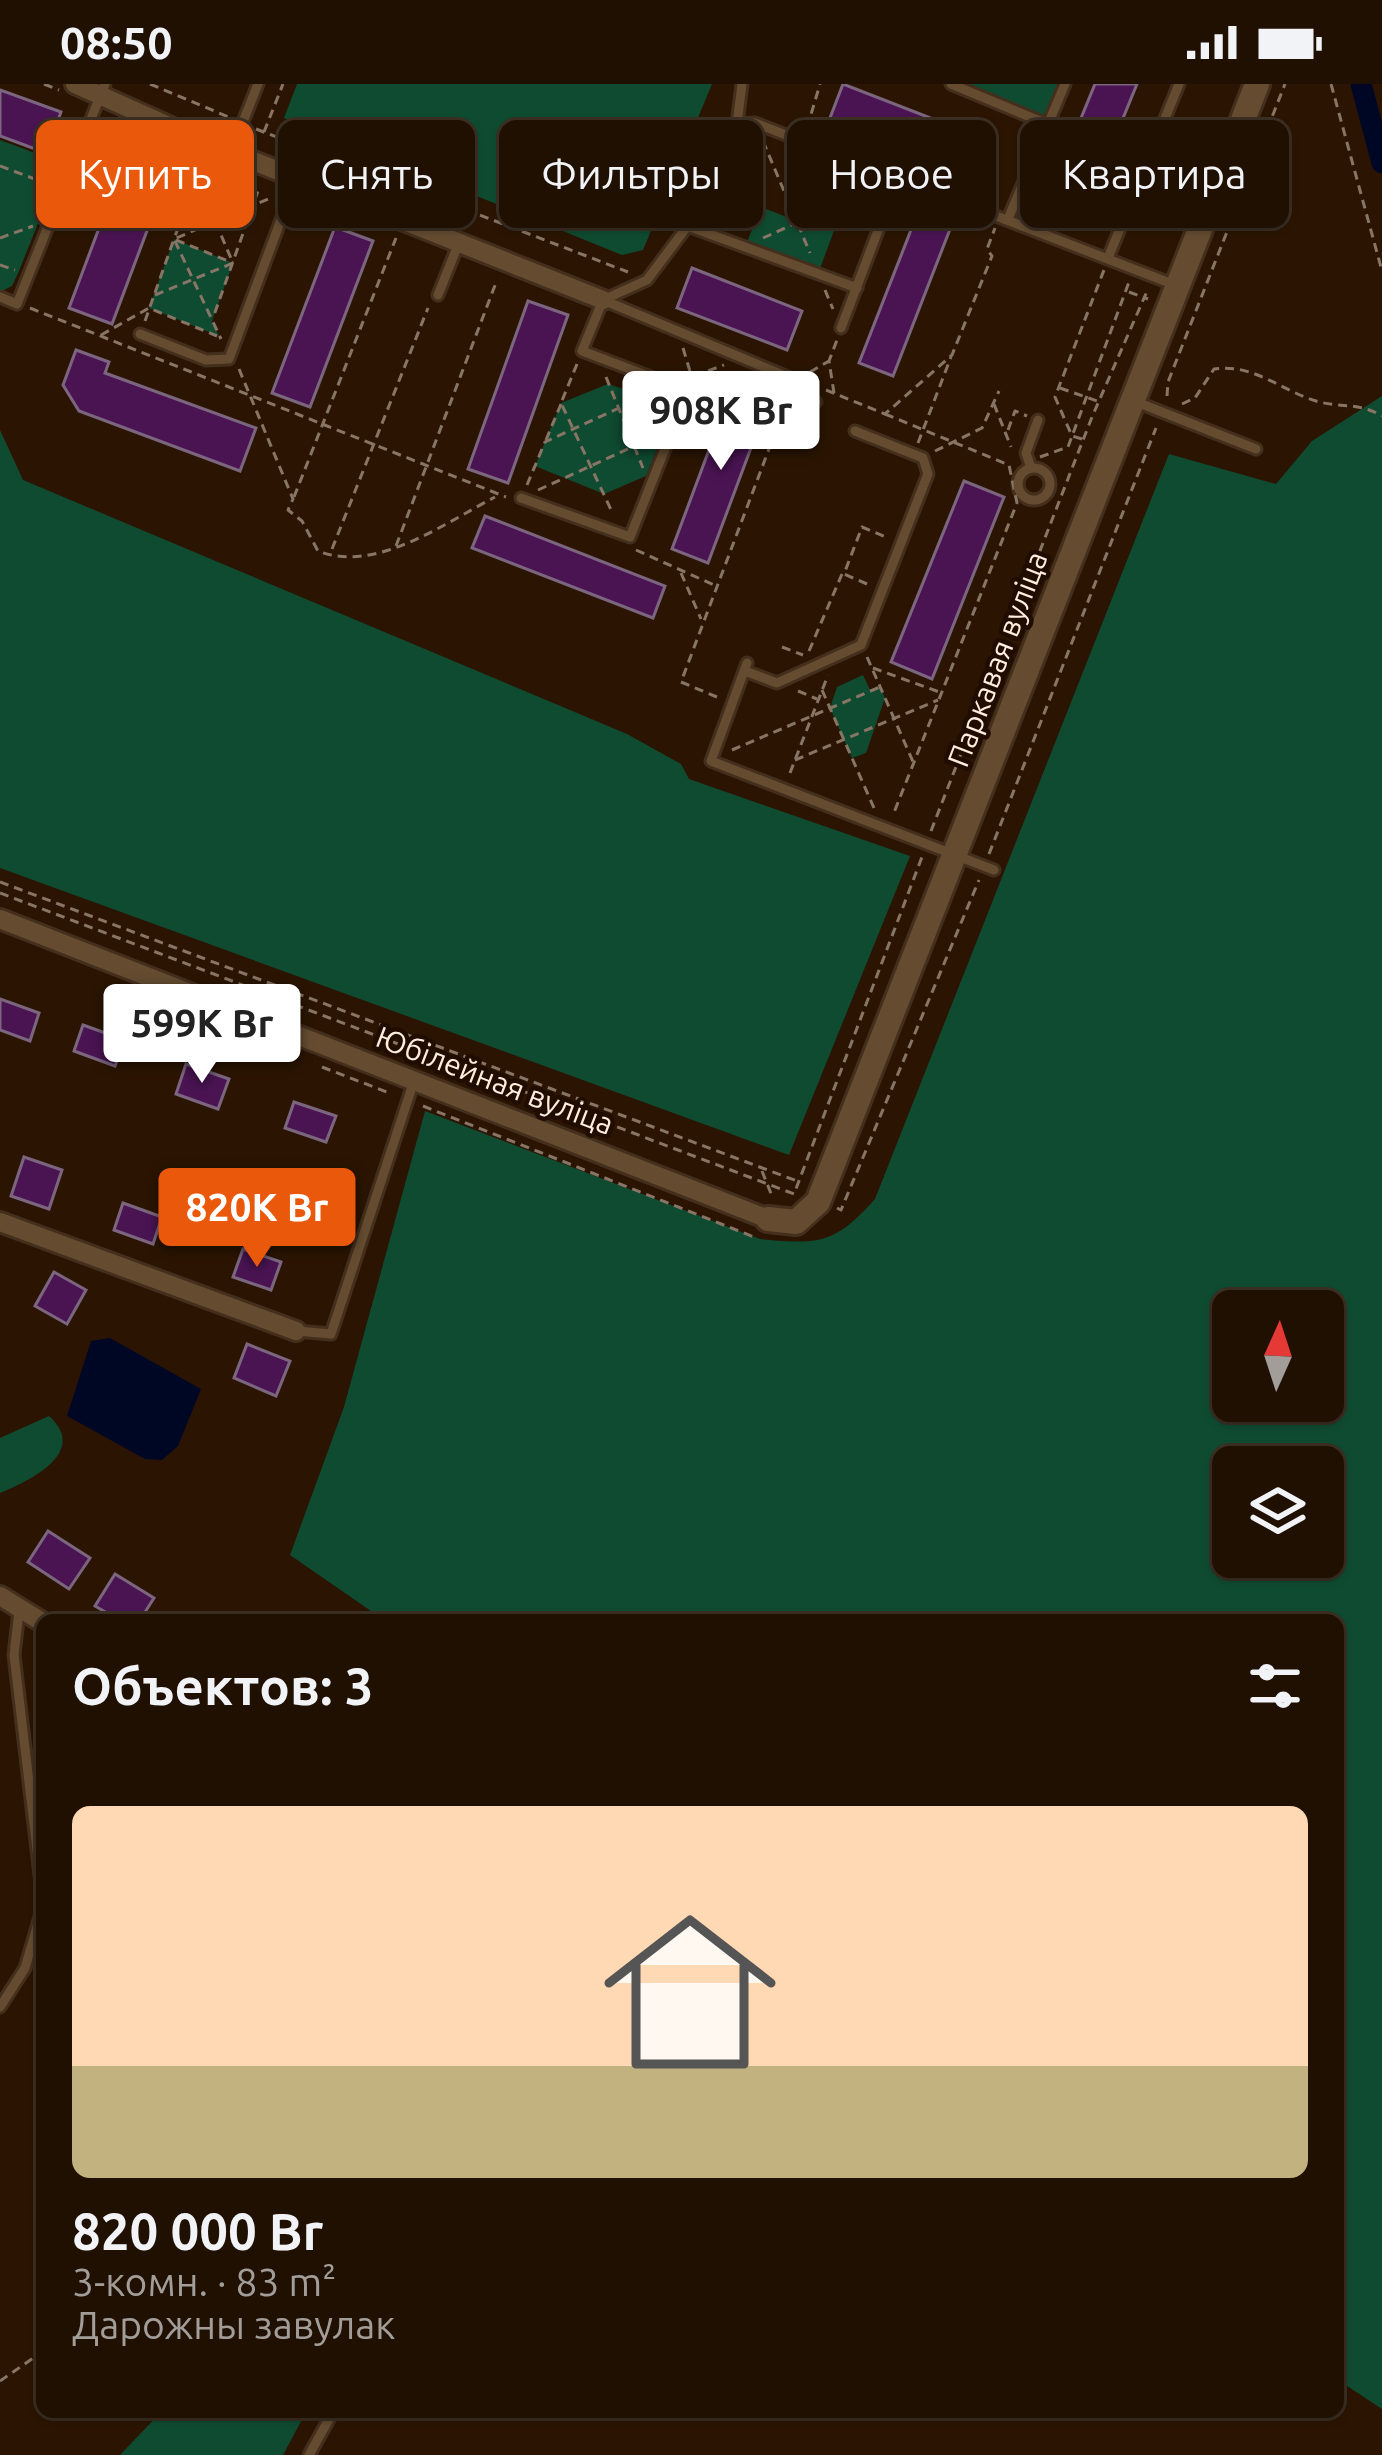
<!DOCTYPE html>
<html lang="ru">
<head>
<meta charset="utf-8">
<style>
	body { margin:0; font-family:Ubuntu,sans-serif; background:#28190c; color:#f1f3f6; height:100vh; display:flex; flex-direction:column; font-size:45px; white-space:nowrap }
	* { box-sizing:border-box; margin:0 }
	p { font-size:39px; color:#a29d99 }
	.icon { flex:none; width:66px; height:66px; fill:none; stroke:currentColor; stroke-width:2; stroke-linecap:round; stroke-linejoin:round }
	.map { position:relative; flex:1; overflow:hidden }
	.sheet { position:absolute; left:36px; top:1530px; width:1308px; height:804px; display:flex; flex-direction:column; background:#201002; border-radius:18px; box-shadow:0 3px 9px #0004,0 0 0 3px #3d3024 }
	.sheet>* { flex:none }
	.guide { position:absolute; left:36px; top:36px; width:1311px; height:108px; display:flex; gap:24px }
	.needle { width:78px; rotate:3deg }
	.buttons { position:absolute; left:1212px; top:1206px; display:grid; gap:24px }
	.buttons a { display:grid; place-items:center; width:132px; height:132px; border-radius:18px; background:#201002; box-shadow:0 3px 9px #0004,0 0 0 3px #3d3024; font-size:60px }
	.price { position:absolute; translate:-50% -102px; padding:0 27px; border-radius:12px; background:#fff; color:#222; font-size:39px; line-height:78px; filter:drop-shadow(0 3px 6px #0008) }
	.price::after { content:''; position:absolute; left:50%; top:72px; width:36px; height:27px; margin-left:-18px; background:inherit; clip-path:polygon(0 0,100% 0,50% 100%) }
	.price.current { background:#ea580c; color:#fff }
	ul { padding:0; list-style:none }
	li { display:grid; align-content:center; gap:24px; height:636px; padding:0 36px }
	li span { display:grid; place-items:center; height:372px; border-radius:18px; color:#555 }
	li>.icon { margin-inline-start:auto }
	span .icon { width:216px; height:216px; fill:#fffc; stroke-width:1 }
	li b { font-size:51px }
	h2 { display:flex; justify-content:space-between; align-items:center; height:144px; padding:0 36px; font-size:51px }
	.chip { padding:0 42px; border-radius:18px; background:#201002; box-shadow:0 3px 9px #0004,0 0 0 3px #3d3024; font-size:42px; line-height:108px }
	.chip.current { background:#ea580c; color:#fff }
	.status { display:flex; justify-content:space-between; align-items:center; height:84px; padding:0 60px; background:#201002; direction:ltr }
	.status svg { height:33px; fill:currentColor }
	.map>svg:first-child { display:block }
	.green { fill:#0f4b31; fill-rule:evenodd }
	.water { fill:#000725 }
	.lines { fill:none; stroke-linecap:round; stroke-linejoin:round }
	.canal { stroke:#000725; stroke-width:21 }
	.building { fill:#4a1453; stroke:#7c667f; stroke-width:3 }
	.service-casing { stroke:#442f1d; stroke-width:15 }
	.minor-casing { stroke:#442f1d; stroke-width:24 }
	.tertiary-casing { stroke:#442f1d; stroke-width:30 }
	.path { stroke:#887565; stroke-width:3; stroke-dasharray:9 6; stroke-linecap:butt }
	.service { stroke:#654c31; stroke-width:9 }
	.minor { stroke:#654c31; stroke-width:18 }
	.tertiary { stroke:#654c31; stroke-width:24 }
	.labels { text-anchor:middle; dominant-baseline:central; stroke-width:9; stroke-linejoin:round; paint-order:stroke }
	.street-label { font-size:30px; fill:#feeee2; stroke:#210c00 }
</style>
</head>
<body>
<div class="status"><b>08:50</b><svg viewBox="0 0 49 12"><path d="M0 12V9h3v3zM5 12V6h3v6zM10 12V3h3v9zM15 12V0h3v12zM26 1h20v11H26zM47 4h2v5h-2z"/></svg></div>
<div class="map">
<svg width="1382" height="2371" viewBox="0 0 1382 2371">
	<rect width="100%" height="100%" fill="#2b1502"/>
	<g class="green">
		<polygon points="297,0 712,0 643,166 622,171 284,34"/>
		<polygon points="951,0 1065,0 1047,40"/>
		<polygon points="0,56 62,79 19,187 12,202 0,208"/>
		<polygon points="845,117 818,190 745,163 761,123 797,137"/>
		<polygon points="174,155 233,179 212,237 219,252 149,224"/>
		<polygon points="608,300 645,312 663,349 646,392 604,410 535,382 561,319"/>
		<path d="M1382,312V2325L1338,2296V1536H384L290,1471L344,1323L425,1027L760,1155C819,1161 835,1160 875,1115L1169,370L1276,400L1312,357ZM1233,1227H1323V1317H1233ZM1233,1383H1323V1473H1233Z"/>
		<polygon points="0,346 23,396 627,650 681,680 689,695 910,772 789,1071 0,784"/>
		<polygon points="863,591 870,606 880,603 885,614 866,669 852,674 830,624 837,603"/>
		<path d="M49,1332C89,1368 31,1396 0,1409V1354Z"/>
		<polygon points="161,2328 306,2328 283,2371 120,2371"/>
	</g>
	<polygon class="water" points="110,1254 201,1305 178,1362 162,1376 145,1375 67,1332 91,1257"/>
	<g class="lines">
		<polyline class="canal" points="1361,0 1382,79"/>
	</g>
	<g class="building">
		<polygon points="843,0 990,57 975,93 830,34"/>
		<polygon points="1095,0 1137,0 1081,137 1045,122"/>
		<polygon points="0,6 61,28 46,69 0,52"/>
		<polygon points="131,59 174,75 112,240 69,224"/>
		<polygon points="920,123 954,135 893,292 859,279"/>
		<polygon points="335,143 373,157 310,323 272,309"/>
		<polygon points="692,184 802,227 787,266 677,224"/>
		<polygon points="528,217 568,231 508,399 468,385"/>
		<polygon points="76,266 109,278 105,289 256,344 240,387 79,327 63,301"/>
		<polygon points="734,299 770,313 708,479 672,465"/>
		<polygon points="964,397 1004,413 932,595 891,578"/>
		<polygon points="485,432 665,502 653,534 472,464"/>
		<polygon points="0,915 39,929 30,957 0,946"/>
		<polygon points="83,941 125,956 115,982 74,967"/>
		<polygon points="186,980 229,995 218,1025 176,1010"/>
		<polygon points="294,1018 336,1032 326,1058 285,1044"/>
		<polygon points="24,1073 62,1086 49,1125 11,1112"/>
		<polygon points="123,1119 162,1133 153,1160 114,1146"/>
		<polygon points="243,1165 281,1178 271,1206 233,1193"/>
		<polygon points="54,1188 86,1206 67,1240 35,1222"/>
		<polygon points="247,1260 290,1277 276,1312 234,1294"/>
		<polygon points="48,1447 90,1474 69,1505 28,1478"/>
		<polygon points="115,1490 154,1514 140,1536 119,1536 95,1522"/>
	</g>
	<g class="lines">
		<defs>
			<g id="service">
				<polyline points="951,0 1047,40"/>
				<polyline points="737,40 755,39 1175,201"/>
				<polyline points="231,68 258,0"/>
				<polyline points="1008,135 1065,0"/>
				<polyline points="685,141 857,204"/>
				<polyline points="1108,174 1179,0"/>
				<polyline points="438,211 458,161"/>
				<polyline points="0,213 17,220 105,0"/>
				<polyline points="603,216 795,296 816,318"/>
				<polyline points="841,244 898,94"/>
				<polyline points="140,250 206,276 229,275 297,93"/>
				<polyline points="1134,317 1256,365"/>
				<polyline points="1031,384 1026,369 1038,336"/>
				<circle cx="1034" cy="400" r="16"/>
				<polyline points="521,414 630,453 688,307 582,267 603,216 647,196 698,128 737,40 742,0"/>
				<polyline points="747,579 711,677 994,786"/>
				<polyline points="745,587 777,599 861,561 928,390 923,374 855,347"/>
				<polyline points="297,1247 331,1250 414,997"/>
				<polyline points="19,1527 14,1571 42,1808"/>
				<polyline points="0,1923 25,1884 42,1826"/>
				<polyline points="309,2371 333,2328"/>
			</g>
			<g id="minor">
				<polyline points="75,0 193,53 603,216"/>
				<polyline points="0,835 768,1135"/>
				<polyline points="0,1138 296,1247"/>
				<polyline points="0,1512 42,1538"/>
			</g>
			<polyline id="tertiary" points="768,1135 796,1138 818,1118 1257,0"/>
		</defs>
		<use href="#service" class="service-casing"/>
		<use href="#minor" class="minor-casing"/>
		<use href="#tertiary" class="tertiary-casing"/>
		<g class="path">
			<polyline points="44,0 59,6"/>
			<polyline points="150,0 231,34"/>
			<polyline points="1331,0 1382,187"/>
			<polyline points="807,44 820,0"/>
			<polyline points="256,45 628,188"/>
			<polyline points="264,48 283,0"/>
			<polyline points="763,57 810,169"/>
			<polyline points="191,75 200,86 174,155 221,255"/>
			<polyline points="0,82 51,101"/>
			<polyline points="202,87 258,107 213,234"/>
			<polyline points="0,154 33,142"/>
			<polyline points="763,154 880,101"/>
			<polyline points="176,156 233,179"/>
			<polyline points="0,181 15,186"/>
			<polyline points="825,206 833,225"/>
			<polyline points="1129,208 1148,215"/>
			<polyline points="155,211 233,179 197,95"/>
			<polyline points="30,224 506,413"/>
			<polyline points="145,237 174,155 273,113"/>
			<polyline points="101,251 149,224 217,252"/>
			<polyline points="683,264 692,294"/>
			<polyline points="577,280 561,319 613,430"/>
			<path d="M239,285L293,415L288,426L302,437L318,467C375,490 445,439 495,413"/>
			<polyline points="810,288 829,277"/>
			<polyline points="694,292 724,281"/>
			<polyline points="606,293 643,384"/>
			<polyline points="1060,304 1097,317"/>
			<polyline points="826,306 885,330 952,271 992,172 987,165 995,144"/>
			<polyline points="834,309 829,277 837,256"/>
			<polyline points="1167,312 1168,298 1285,0"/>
			<polyline points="994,320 1011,363"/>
			<path d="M1182,320L1195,314L1214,285C1253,279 1280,306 1316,317C1339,324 1359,318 1382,332"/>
			<polyline points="885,330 1009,381 1017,419 893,731"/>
			<polyline points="1008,346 1015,327 1027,332"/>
			<polyline points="1082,355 1072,352 1055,313 1104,186"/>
			<polyline points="546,356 561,320"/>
			<polyline points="918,359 951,273"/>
			<polyline points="935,367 982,344 999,307"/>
			<polyline points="1040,373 1068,363 1129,198"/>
			<polyline points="527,401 545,358 652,309"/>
			<polyline points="538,406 654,353"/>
			<polyline points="294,413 396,154"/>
			<polyline points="396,462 497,196"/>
			<polyline points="332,465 428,224"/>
			<polyline points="636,466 714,501"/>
			<polyline points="681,489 701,535"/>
			<polyline points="867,500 844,490 862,443 888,454"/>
			<polyline points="782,563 803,571"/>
			<polyline points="809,567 842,490"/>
			<polyline points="867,573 914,680"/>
			<polyline points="873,584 942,609"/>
			<polyline points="822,606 874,724"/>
			<polyline points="798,607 817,615"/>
			<polyline points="717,613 681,598 789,312"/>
			<polyline points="732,666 880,603"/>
			<polyline points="795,676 938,616"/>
			<polyline points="790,689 828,591"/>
			<polyline points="931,747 1092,333 1148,205"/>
			<polyline points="989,770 1156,344"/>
			<polyline points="0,798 797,1097"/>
			<polyline points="0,809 794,1110 922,773"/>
			<polyline points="322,983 392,1010"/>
			<polyline points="423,1022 754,1153"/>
			<polyline points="762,1087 772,1112"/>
			<polyline points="837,1124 841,1126 979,796"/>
			<polyline points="0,2297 42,2268"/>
		</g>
		<use href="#service" class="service"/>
		<use href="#minor" class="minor"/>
		<use href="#tertiary" class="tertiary"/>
	</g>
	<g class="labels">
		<g class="street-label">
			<text transform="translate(997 575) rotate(-69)">Паркавая вуліца</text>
			<text transform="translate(495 996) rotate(21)">Юбілейная вуліца</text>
		</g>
	</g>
</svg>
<div class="buttons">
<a><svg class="needle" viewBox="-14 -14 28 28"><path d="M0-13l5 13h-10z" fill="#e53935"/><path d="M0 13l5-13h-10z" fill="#a29d99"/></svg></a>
<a><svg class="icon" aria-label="layers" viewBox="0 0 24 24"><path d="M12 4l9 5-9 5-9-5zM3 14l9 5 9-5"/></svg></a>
</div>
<b class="price" style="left:721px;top:389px">908K Br</b>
<b class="price" style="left:202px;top:1002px">599K Br</b>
<b class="price current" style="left:257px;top:1186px">820K Br</b>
<div class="guide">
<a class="chip current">Купить</a>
<a class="chip">Снять</a>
<a class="chip">Фильтры</a>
<a class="chip">Новое</a>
<a class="chip">Квартира</a>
</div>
<section class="sheet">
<h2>Объектов: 3<svg class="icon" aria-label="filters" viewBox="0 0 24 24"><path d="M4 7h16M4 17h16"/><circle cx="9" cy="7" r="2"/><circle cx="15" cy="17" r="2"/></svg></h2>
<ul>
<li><span style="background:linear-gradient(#ffd9b3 70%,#c2b280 0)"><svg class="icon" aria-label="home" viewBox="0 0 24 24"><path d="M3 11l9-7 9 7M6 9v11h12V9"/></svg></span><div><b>820 000 Br</b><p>3-комн. · 83 m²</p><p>Дарожны завулак</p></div></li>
</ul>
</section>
</div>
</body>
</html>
